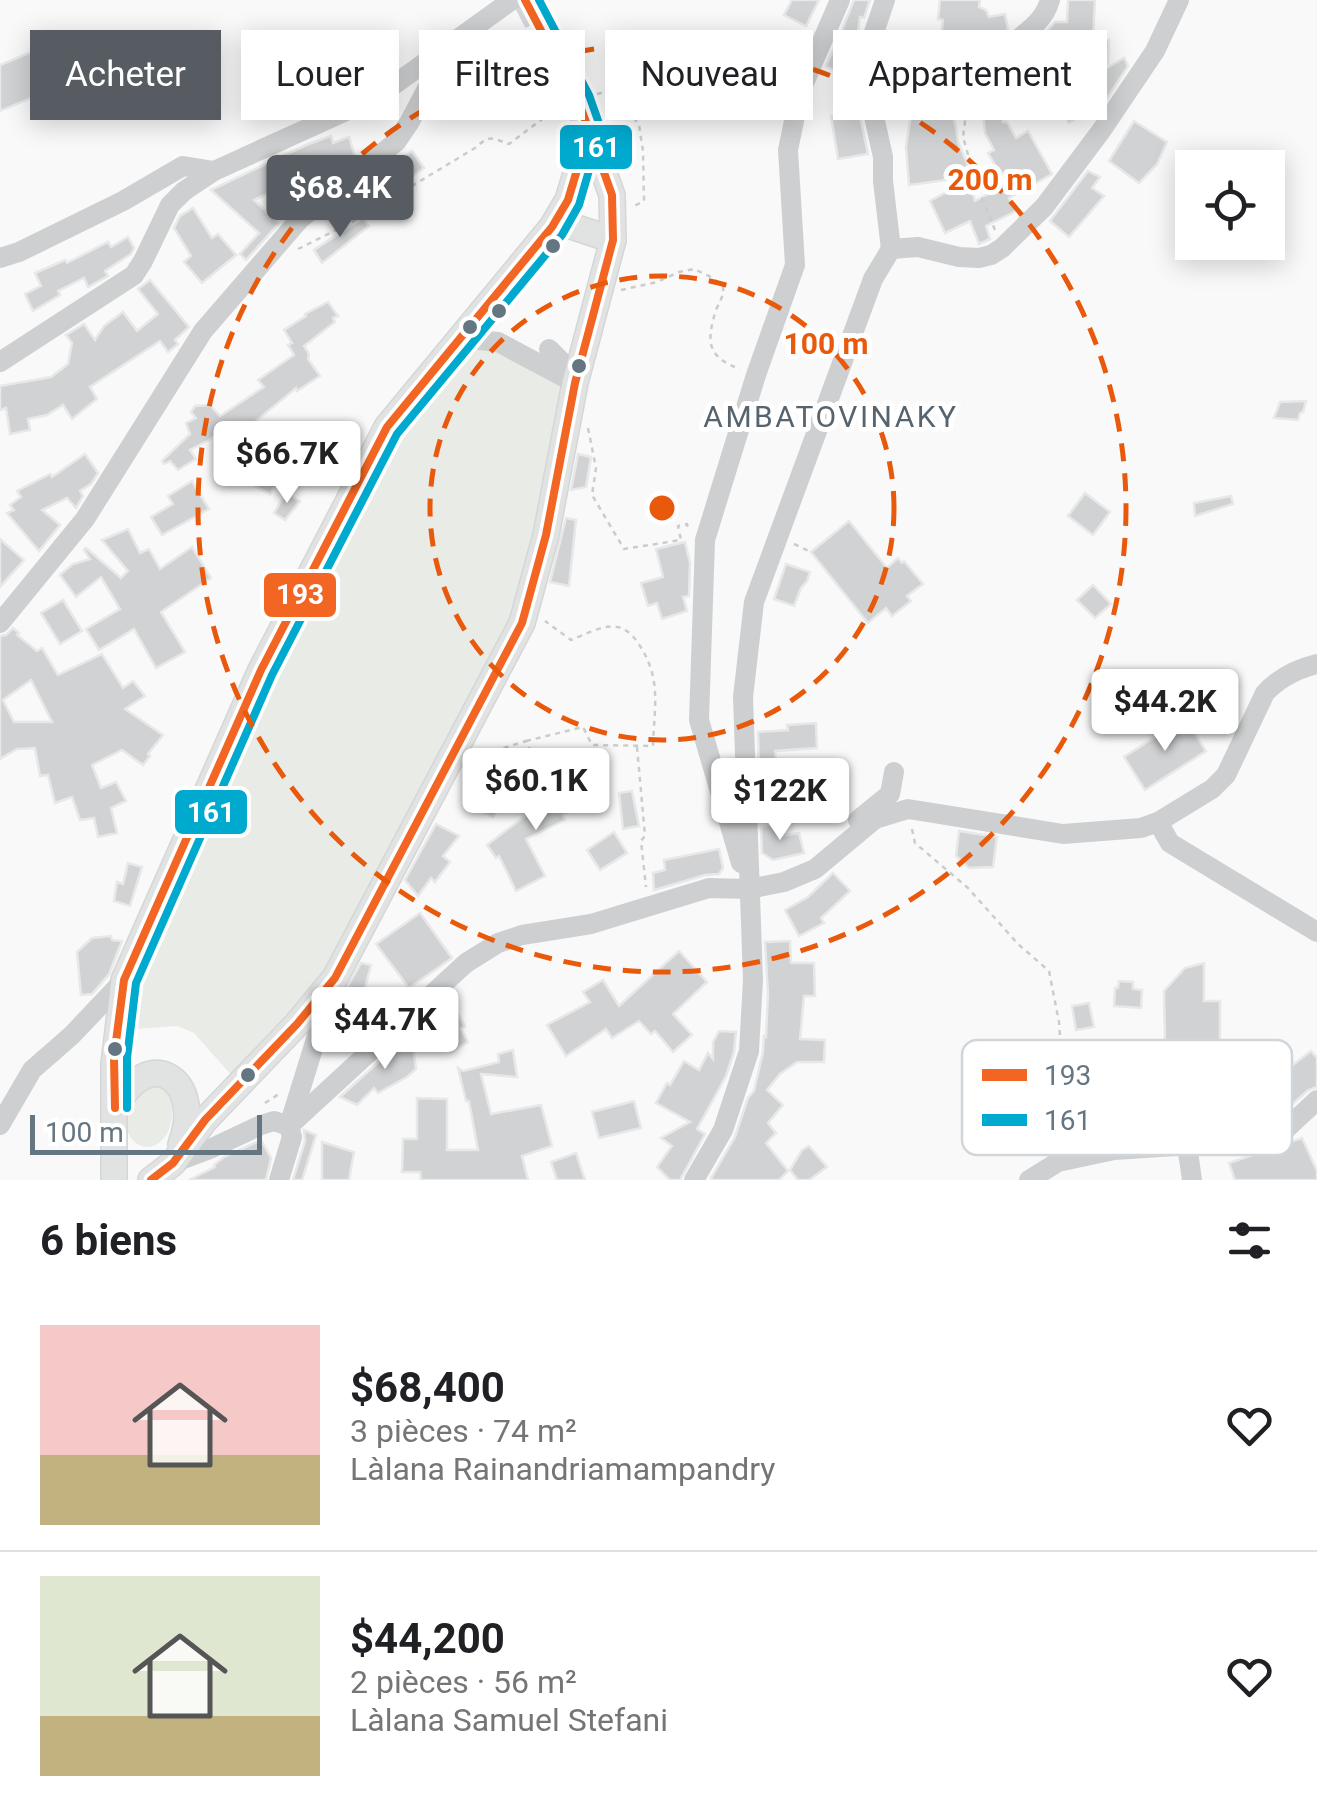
<!DOCTYPE html>
<html lang="fr">
<head>
<meta charset="utf-8">
<style>
	body { margin:0; font-family:Roboto,sans-serif; background:#f6f6f6; color:#202124; height:100vh; display:flex; flex-direction:column; font-size:38px; white-space:nowrap }
	* { box-sizing:border-box; margin:0 }
	p { font-size:32px; color:#757577 }
	.icon { flex:none; width:55px; height:55px; fill:none; stroke:currentColor; stroke-width:2; stroke-linecap:round; stroke-linejoin:round }
	.map { position:relative; height:1180px; overflow:hidden }
	.drawer { display:flex; flex-direction:column; background:#fff; flex:1 }
	.drawer>* { flex:none }
	.hud { position:absolute; left:30px; top:30px; width:1258px; height:90px; display:flex; gap:20px }
	.fabs { position:absolute; left:1175px; top:150px; display:grid; gap:20px }
	.fabs a { display:grid; place-items:center; width:110px; height:110px; border-radius:0px; background:#fff; box-shadow:0 5px 25px #0003; font-size:50px }
	.scale { position:absolute; left:30px; bottom:25px; width:232px; box-sizing:border-box; padding-left:10px; border:5px solid #657683; border-top:0; font-size:28px; line-height:35px; white-space:nowrap; color:#657683; -webkit-text-stroke:8px #fff; paint-order:stroke }
	.price { position:absolute; translate:-50% -85px; padding:0 22px; border-radius:10px; background:#fff; color:#222; font-size:32px; line-height:65px; filter:drop-shadow(0 2px 5px #0008) }
	.price::after { content:''; position:absolute; left:50%; top:60px; width:30px; height:22px; margin-left:-15px; background:inherit; clip-path:polygon(0 0,100% 0,50% 100%) }
	.price.on { background:#565c61; color:#fff }
	ul { padding:0; list-style:none }
	li { display:flex; align-items:center; gap:30px; height:250px; padding:0 40px }
	li+li { border-top:2px solid #e0e0e0 }
	li span { display:grid; place-items:center; flex:none; width:280px; height:200px; border-radius:0px; color:#555 }
	li>.icon { margin-inline-start:auto }
	span .icon { width:120px; height:120px; fill:#fffc; stroke-width:1 }
	li b { font-size:42px }
	h2 { display:flex; justify-content:space-between; align-items:center; height:120px; padding:0 40px; font-size:42px }
	.chip { padding:0 35px; border-radius:0px; background:#fff; box-shadow:0 5px 25px #0003; font-size:35px; line-height:90px }
	.chip.on { background:#565c61; color:#fff }
	.map>svg:first-child { display:block }
	.green { fill:#e8ebe6 }
	.building { fill:#d0d2d3; stroke:#e8e8e8; stroke-width:2.5; fill-rule:evenodd }
	.lines { fill:none; stroke-linecap:round; stroke-linejoin:round }
	.major-tunnel { stroke:#d4d8dc; stroke-width:25; stroke-dasharray:25 12; stroke-linecap:butt }
	.major-casing { stroke:#d5d6d7; stroke-width:28 }
	.path { stroke:#cbcccd; stroke-width:2.5; stroke-dasharray:5 5; stroke-linecap:butt }
	.minor { stroke:#cecfd0; stroke-width:20 }
	.major { stroke:#e1e2e2; stroke-width:25 }
	.bus-1-casing { stroke:#fff; stroke-width:15 }
	.bus-2-casing { stroke:#fff; stroke-width:15 }
	.bus-1 { stroke:#f26522; stroke-width:8 }
	.bus-2 { stroke:#00a9ce; stroke-width:8 }
	.ring { fill:none; stroke:#e8590c; stroke-width:5; stroke-dasharray:18 12 }
	.bus-dot { fill:#657683; stroke:#fff; stroke-width:4 }
	.labels { text-anchor:middle; dominant-baseline:central; stroke-width:10; stroke-linejoin:round; paint-order:stroke }
	.neighbourhood-label { font-size:30px; letter-spacing:2.5px; fill:#57646e; stroke:#fff }
	.key { fill:#fff; stroke:#d1d6da; stroke-width:2.5 }
	.key-label { font-size:28px; fill:#657683 }
	.centre { fill:#e8590c; stroke:#fff; stroke-width:5 }
	.ring-label { font-size:30px; text-anchor:middle; font-weight:bold; fill:#e8590c; stroke:#fff; stroke-width:10; stroke-linejoin:round; paint-order:stroke }
	.line-badge { stroke:#fff; stroke-width:4 }
	.badge-label { font-size:28px; text-anchor:middle; font-weight:bold; fill:#fff }
</style>
</head>
<body>
<div class="map">
<svg width="1317" height="1180" viewBox="0 0 1317 1180">
	<rect width="100%" height="100%" fill="#f9f9f9"/>
	<g class="green">
		<polygon points="460,338 575,383 522,623 335,978 233,1077 194,1033 177,1026 135,1029 124,980 382,437"/>
		<path d="M156,1082C160,1086 165,1088 168,1093C173,1099 173,1108 172,1116C167,1161 120,1156 125,1107Z"/>
	</g>
	<g class="building">
		<polygon points="792,0 819,0 806,26 784,15"/>
		<polygon points="854,0 870,0 864,18 860,17 857,38 852,38 835,71 826,66 835,46 839,48 840,35"/>
		<polygon points="940,0 980,0 979,7 986,10 989,17 1005,14 1008,29 1002,36 1000,43 1004,51 1009,55 1022,53 1040,39 1055,22 1067,22 1068,0 1095,0 1093,39 1109,40 1108,64 1100,65 1052,62 1055,75 1032,80 1034,87 1001,95 1003,122 1007,122 1016,138 1028,131 1052,174 1009,198 1016,211 986,226 990,239 979,244 970,221 945,233 930,201 969,180 975,201 1006,184 988,153 994,150 985,133 978,64 999,65 993,33 964,36 956,79 944,84 956,127 958,142 968,165 966,169 968,177 909,185 906,147 912,108 906,107 909,93 896,90 896,87 891,86 893,74 881,71 881,55 889,55 914,60 913,65 937,68 943,20 938,19"/>
		<polygon points="50,44 67,83 0,111 0,65"/>
		<polygon points="1124,58 1128,66 1107,98 1069,123 1055,99"/>
		<polygon points="859,112 868,154 838,159 831,116"/>
		<polygon points="1134,121 1167,142 1157,164 1139,183 1109,161"/>
		<polygon points="331,136 333,143 349,137 355,157 294,179 295,181 254,200 279,223 246,260 240,254 259,233 211,190 306,145"/>
		<polygon points="412,151 424,168 356,216 345,200"/>
		<polygon points="1088,171 1100,177 1092,188 1104,196 1069,237 1050,221"/>
		<polygon points="193,208 212,238 218,234 236,255 202,283 184,262 191,256 174,228 180,216"/>
		<polygon points="363,218 369,226 322,263 314,250"/>
		<polygon points="128,237 134,248 131,254 105,271 108,276 88,287 84,278 58,291 60,295 33,311 25,294 41,286 35,273 65,260 67,263 108,242 111,247"/>
		<polygon points="150,280 189,327 175,340 178,344 168,352 160,341 90,387 97,399 72,419 63,405 47,415 28,419 30,430 10,434 6,408 0,410 0,386 51,377 68,364 72,343 66,335 84,324 95,340 104,326 123,312 137,331 158,314 138,289"/>
		<polygon points="328,302 338,316 333,318 335,322 304,346 309,354 308,359 320,376 297,391 296,388 257,420 255,423 260,431 247,439 241,430 230,424 209,440 190,450 196,459 178,470 170,461 164,464 162,461 190,434 186,423 196,418 191,412 195,406 210,405 220,416 264,387 258,380 294,355 288,345 292,343 284,330 306,316 305,314"/>
		<polygon points="1306,401 1303,412 1300,413 1298,420 1274,418 1280,402"/>
		<polygon points="85,454 98,473 91,484 80,491 83,496 76,508 67,498 42,510 60,525 39,551 7,513 14,510 10,505 21,497 17,491 50,474 52,477"/>
		<polygon points="578,454 591,457 586,487 571,490"/>
		<polygon points="268,464 282,473 270,494 255,486"/>
		<polygon points="192,481 209,509 162,535 151,517 173,504 168,496"/>
		<polygon points="286,493 300,501 285,520 274,513"/>
		<polygon points="1085,493 1110,512 1093,535 1068,516"/>
		<polygon points="1231,496 1233,504 1195,516 1194,503"/>
		<polygon points="566,518 576,520 569,586 550,582"/>
		<polygon points="849,521 887,568 898,558 902,563 904,561 923,584 907,596 911,601 892,616 886,608 868,623 811,552"/>
		<polygon points="128,529 140,553 149,549 160,569 192,547 211,578 161,612 185,652 156,668 134,629 99,650 86,629 120,609 101,577 76,597 60,575 73,564 90,559 84,550 86,548 121,578 128,571 102,540"/>
		<polygon points="0,539 24,560 0,587"/>
		<polygon points="685,542 690,563 689,596 683,597 687,611 662,619 657,603 648,606 641,583 663,577 656,549"/>
		<polygon points="786,564 810,572 807,581 801,588 794,606 774,599"/>
		<polygon points="1093,585 1111,604 1095,618 1077,600"/>
		<polygon points="63,600 82,631 60,644 41,613"/>
		<path d="M13,628L19,633L17,635L37,651L42,648L58,675L102,654L123,688L133,681L145,696L125,709L163,735L148,754L150,756L143,765L122,750L92,765L101,788L116,782L126,801L111,808L117,833L98,837L94,818L80,820L72,797L55,803L48,775L40,776L35,748L17,749L0,759V636L6,635ZM31,680L52,722H14L3,700Z"/>
		<polygon points="1184,680 1201,692 1185,711 1170,702"/>
		<polygon points="1185,718 1206,751 1145,790 1124,757"/>
		<polygon points="816,723 817,748 775,751 776,764 759,765 758,732 788,730 787,725"/>
		<polygon points="813,775 818,791 799,797 793,776"/>
		<polygon points="585,777 596,797 563,815 565,820 526,839 545,876 516,891 499,856 496,858 487,845 533,810 532,807"/>
		<polygon points="487,779 508,789 493,817 473,807"/>
		<polygon points="632,791 639,826 623,829 619,793"/>
		<polygon points="781,823 781,836 799,833 804,853 773,860 762,853 761,827"/>
		<polygon points="436,824 459,836 443,856 450,862 435,882 431,878 418,896 405,880"/>
		<polygon points="959,831 997,837 993,867 969,868 956,856"/>
		<polygon points="614,832 627,853 600,870 587,850"/>
		<polygon points="719,849 723,868 719,874 705,875 654,890 653,873 665,870 664,860"/>
		<polygon points="128,863 142,867 130,906 114,901 117,882 123,884"/>
		<polygon points="833,873 850,891 821,918 824,923 799,936 785,910 808,897"/>
		<polygon points="420,913 452,958 409,988 376,944"/>
		<polygon points="111,936 112,940 122,941 109,974 92,994 81,995 77,952 92,938"/>
		<polygon points="790,941 791,963 814,963 815,996 804,996 800,1039 825,1040 824,1062 797,1062 780,1074 767,1090 783,1105 768,1123 776,1133 766,1143 788,1171 779,1180 714,1180 711,1178 735,1137 748,1098 754,1091 763,1052 764,1036 766,1037 768,994 765,942"/>
		<polygon points="679,951 707,982 673,1014 692,1035 673,1052 655,1031 651,1034 639,1021 612,1038 606,1029 566,1056 547,1025 590,1002 583,992 603,980 619,1006"/>
		<polygon points="361,963 371,965 355,1025 337,1020 345,991"/>
		<polygon points="1204,963 1204,1001 1220,1001 1220,1048 1231,1048 1232,1078 1166,1079 1166,1075 1138,1074 1145,1103 1130,1106 1123,1074 1109,1075 1111,1051 1147,1048 1147,1044 1165,1044 1164,991 1185,968"/>
		<polygon points="1119,981 1133,982 1133,989 1142,990 1141,1008 1114,1006 1115,988 1118,988"/>
		<polygon points="1089,1003 1094,1027 1076,1030 1072,1006"/>
		<polygon points="456,1011 465,1026 461,1029 468,1042 451,1052 443,1039 440,1041 431,1026"/>
		<polygon points="719,1031 736,1032 734,1052 726,1076 697,1129 705,1134 680,1180 670,1180 657,1167 672,1146 661,1138 690,1122 656,1103 667,1083 670,1085 684,1061 699,1070 708,1053 713,1059 713,1042"/>
		<polygon points="411,1032 416,1069 407,1077 378,1093 374,1088 357,1105 340,1097 384,1057 388,1058 387,1054"/>
		<polygon points="513,1050 517,1077 481,1074 491,1114 541,1105 552,1146 522,1156 528,1180 421,1180 420,1172 402,1172 403,1139 417,1139 417,1098 447,1099 447,1150 478,1150 469,1101 466,1101 458,1068 463,1071 499,1062 498,1054"/>
		<polygon points="1311,1051 1317,1058 1317,1087 1308,1090 1286,1110 1267,1085"/>
		<polygon points="634,1101 641,1128 599,1138 592,1112"/>
		<polygon points="304,1130 316,1135 302,1180 293,1180 305,1141"/>
		<polygon points="1302,1138 1317,1171 1317,1180 1235,1180 1229,1163"/>
		<polygon points="261,1140 271,1158 266,1180 189,1180 215,1167 214,1165 224,1157"/>
		<polygon points="322,1142 354,1152 349,1180 322,1180"/>
		<polygon points="809,1146 827,1167 809,1180 798,1180 790,1170 802,1150"/>
		<polygon points="576,1153 585,1180 557,1180 551,1162"/>
	</g>
	<g class="lines">
		<polyline class="major-tunnel" points="525,0 578,101"/>
		<defs>
			<g id="major">
				<polyline points="552,227 565,224 613,240"/>
				<path d="M115,1108C150,1041 205,1082 181,1144"/>
				<polyline points="114,1180 114,1064 124,980 261,670 387,427 552,227 568,200 589,130"/>
				<polyline points="151,1180 173,1163 205,1120 297,1024 335,978 522,623 546,535 575,383 613,240 612,195 578,101"/>
			</g>
		</defs>
		<use href="#major" class="major-casing"/>
		<g class="path">
			<polyline points="597,94 608,91 616,93 639,125 643,151 644,201 634,206"/>
			<polyline points="995,230 977,186 963,137 972,68 984,57 999,48"/>
			<path d="M298,249L352,222L475,148C491,134 491,138 509,144L557,108"/>
			<path d="M621,290L657,282L679,272L694,269L709,276L723,286C724,297 720,300 716,310C706,342 707,357 740,369"/>
			<polyline points="588,428 596,468 592,495 624,549 681,540 678,526 687,524 688,529"/>
			<polyline points="794,544 811,552"/>
			<path d="M526,741L583,727L592,745L653,746C654,708 662,680 640,646C635,638 627,628 617,627C603,624 584,635 571,640L545,621"/>
			<polyline points="637,747 645,836 641,841 646,887"/>
			<polyline points="475,757 526,741 544,782"/>
			<polyline points="912,829 915,843 968,888 1018,944 1049,971 1059,1022 1064,1092 1100,1134"/>
			<polyline points="265,1103 279,1094"/>
		</g>
		<g class="minor">
			<polyline points="885,0 867,53 867,85 883,157 883,181 891,249"/>
			<path d="M1014,42C1029,31 1045,19 1050,0"/>
			<polyline points="891,249 918,247 959,257 979,258 991,255 1002,248 1044,207 1101,131 1155,51 1179,0"/>
			<polyline points="0,258 19,252 123,201 183,166 214,171"/>
			<polyline points="460,338 498,342 575,383"/>
			<polyline points="549,349 576,376"/>
			<polyline points="0,362 134,275 143,261 170,205 184,191 214,171 377,97 512,0"/>
			<polyline points="0,623 85,519 203,331 300,219 396,142 409,123 449,47"/>
			<polyline points="858,820 890,794 894,772"/>
			<polyline points="1158,822 1170,843 1317,932"/>
			<polyline points="741,863 699,720 705,540 756,375 795,265 788,150 800,92 840,0"/>
			<polyline points="0,1125 32,1070 72,1035 124,980"/>
			<path d="M289,1126L466,963L498,943L522,935L591,924L709,888L749,889L784,882L815,869L875,819L908,809L1063,834L1141,828L1158,822L1212,789L1226,775L1265,693C1279,678 1297,669 1317,664"/>
			<polyline points="1187,1145 1192,1180"/>
			<polyline points="173,1163 210,1149 261,1125 274,1121 289,1126"/>
			<polyline points="279,1180 292,1137 289,1126 333,984"/>
			<polyline points="694,1180 723,1130 749,1051 753,980 743,697 754,602 873,279 891,249"/>
			<polyline points="1029,1180 1058,1162 1114,1150 1251,1141 1285,1130 1317,1100"/>
		</g>
		<use href="#major" class="major"/>
		<defs>
			<g id="bus-1">
				<polyline points="115,1108 114,1057 124,980 261,670 387,427 552,227 568,200 589,130"/>
				<polyline points="151,1180 173,1163 205,1120 297,1024 335,978 522,623 546,535 575,383 613,240 612,195 589,130 578,101 525,0"/>
			</g>
			<polyline id="bus-2" points="127,1108 127,1058 136,983 272,675 397,434 562,235 579,205 601,129 589,95 539,0"/>
		</defs>
		<use href="#bus-1" class="bus-1-casing"/>
		<use href="#bus-2" class="bus-2-casing"/>
		<use href="#bus-1" class="bus-1"/>
		<use href="#bus-2" class="bus-2"/>
	</g>
	<g class="ring">
		<circle cx="662" cy="508" r="232"/>
		<circle cx="662" cy="508" r="464"/>
	</g>
	<g class="bus-dot">
		<circle cx="553" cy="246" r="9"/>
		<circle cx="499" cy="311" r="9"/>
		<circle cx="470" cy="327" r="9"/>
		<circle cx="579" cy="366" r="9"/>
		<circle cx="115" cy="1049" r="9"/>
		<circle cx="248" cy="1075" r="9"/>
	</g>
	<g class="labels">
		<g class="neighbourhood-label">
			<text x="831" y="416">AMBATOVINAKY</text>
		</g>
	</g>
	<rect x="962" y="1040" width="330" height="115" rx="15" class="key"/>
	<rect x="982" y="1069" width="45" height="12" fill="#f26522"/>
	<rect x="982" y="1114" width="45" height="12" fill="#00a9ce"/>
	<g class="key-label">
		<text x="1044" y="1085">193</text>
		<text x="1044" y="1130">161</text>
	</g>
	<circle cx="662" cy="508" r="15" class="centre"/>
	<g class="ring-label">
		<text x="990" y="190">200 m</text>
		<text x="826" y="354">100 m</text>
	</g>
	<g class="line-badge">
		<rect x="558" y="123" width="76" height="48" rx="10" fill="#00a9ce"/>
		<rect x="262" y="571" width="76" height="48" rx="10" fill="#f26522"/>
		<rect x="173" y="788" width="76" height="48" rx="10" fill="#00a9ce"/>
	</g>
	<g class="badge-label">
		<text x="596" y="157">161</text>
		<text x="300" y="604">193</text>
		<text x="211" y="822">161</text>
	</g>
</svg>
<div class="fabs">
<a><svg class="icon" aria-label="locate" viewBox="0 0 24 24"><circle cx="12" cy="12" r="6"/><path d="M12 2v4M12 18v4M2 12h4M18 12h4"/></svg></a>
</div>
<div class="scale">100 m</div>
<b class="price on" style="left:340px;top:240px">$68.4K</b>
<b class="price" style="left:287px;top:506px">$66.7K</b>
<b class="price" style="left:1165px;top:754px">$44.2K</b>
<b class="price" style="left:536px;top:833px">$60.1K</b>
<b class="price" style="left:780px;top:843px">$122K</b>
<b class="price" style="left:385px;top:1072px">$44.7K</b>
<div class="hud">
<a class="chip on">Acheter</a>
<a class="chip">Louer</a>
<a class="chip">Filtres</a>
<a class="chip">Nouveau</a>
<a class="chip">Appartement</a>
</div>
</div>
<section class="drawer">
<h2>6 biens<svg class="icon" aria-label="filters" viewBox="0 0 24 24"><path d="M4 7h16M4 17h16"/><circle cx="9" cy="7" r="2"/><circle cx="15" cy="17" r="2"/></svg></h2>
<ul>
<li><span style="background:linear-gradient(#f6c9c9 65%,#c2b280 0)"><svg class="icon" aria-label="home" viewBox="0 0 24 24"><path d="M3 11l9-7 9 7M6 9v11h12V9"/></svg></span><div><b>$68,400</b><p>3 pièces · 74 m²</p><p>Làlana Rainandriamampandry</p></div><svg class="icon" aria-label="heart" viewBox="0 0 24 24"><path d="M12 20l-8-8c-3-5 5-10 8-4 3-6 11-1 8 4z"/></svg></li>
<li><span style="background:linear-gradient(#dfe7d0 70%,#c2b280 0)"><svg class="icon" aria-label="home" viewBox="0 0 24 24"><path d="M3 11l9-7 9 7M6 9v11h12V9"/></svg></span><div><b>$44,200</b><p>2 pièces · 56 m²</p><p>Làlana Samuel Stefani</p></div><svg class="icon" aria-label="heart" viewBox="0 0 24 24"><path d="M12 20l-8-8c-3-5 5-10 8-4 3-6 11-1 8 4z"/></svg></li>
</ul>
</section>
</body>
</html>
